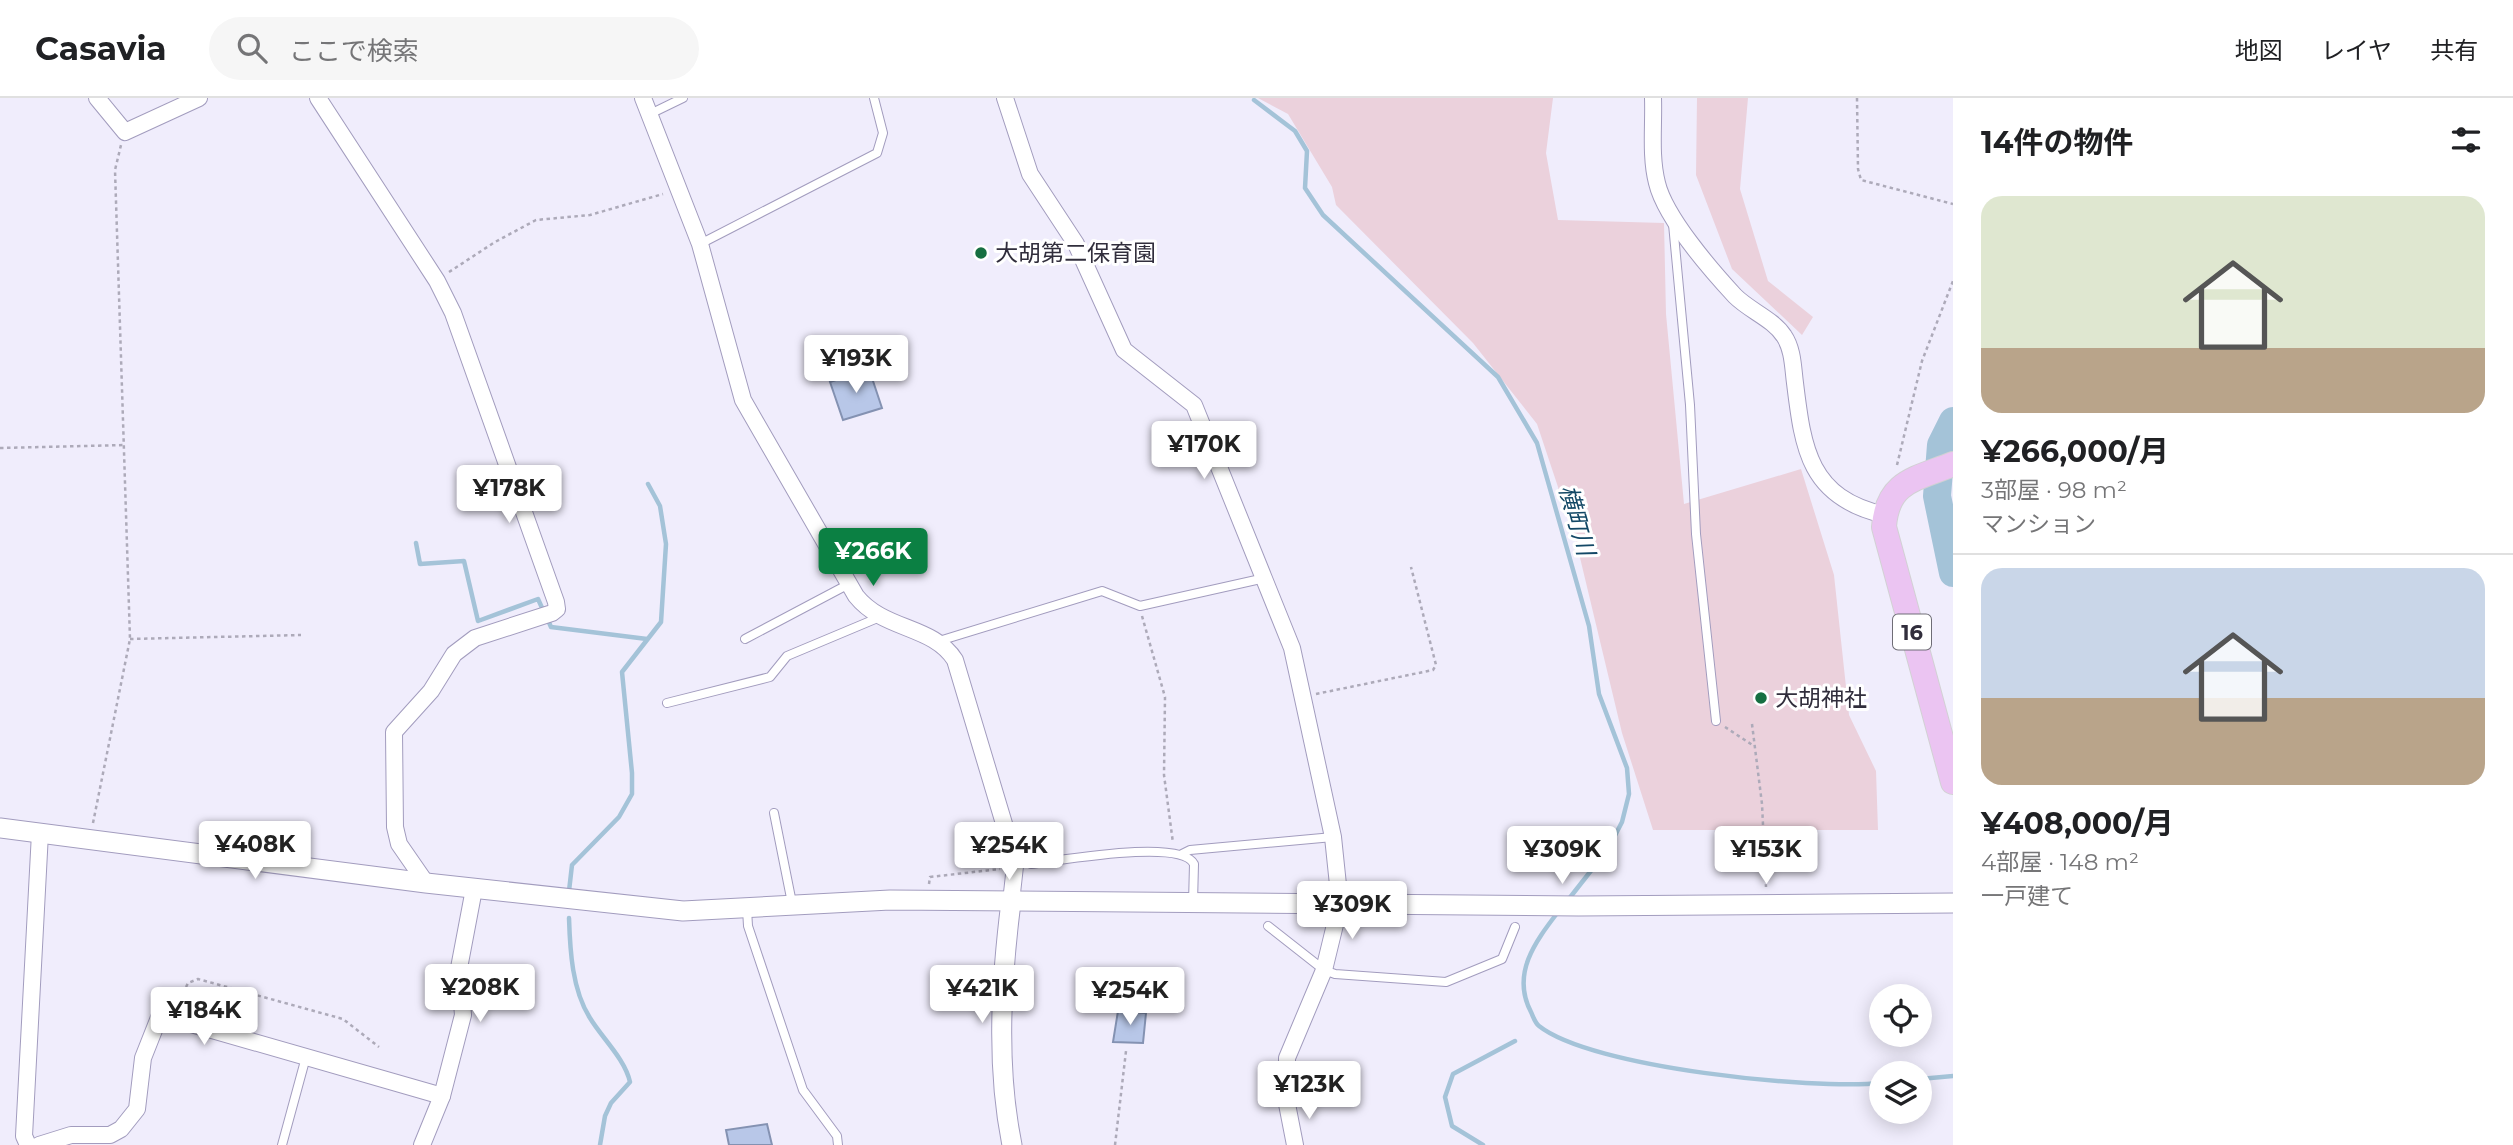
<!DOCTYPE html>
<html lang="ja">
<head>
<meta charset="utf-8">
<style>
	body { margin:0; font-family:Montserrat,"Noto Sans JP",sans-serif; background:#f6f6f6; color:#202124; height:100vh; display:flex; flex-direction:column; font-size:26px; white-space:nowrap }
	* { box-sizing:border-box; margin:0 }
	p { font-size:23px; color:#757577 }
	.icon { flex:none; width:38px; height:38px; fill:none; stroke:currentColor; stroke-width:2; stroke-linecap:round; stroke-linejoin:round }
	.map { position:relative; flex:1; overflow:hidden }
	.details { display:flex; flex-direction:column; background:#fff; width:560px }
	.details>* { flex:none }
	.buttons { position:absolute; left:1869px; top:886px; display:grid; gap:14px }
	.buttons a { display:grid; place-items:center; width:63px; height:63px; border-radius:50%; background:#fff; box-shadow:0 4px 18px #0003; font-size:35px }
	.price { position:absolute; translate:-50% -60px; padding:0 16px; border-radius:7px; background:#fff; color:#222; font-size:23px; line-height:46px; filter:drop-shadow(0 2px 4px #0008) }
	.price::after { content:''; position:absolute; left:50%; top:42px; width:21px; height:16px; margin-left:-10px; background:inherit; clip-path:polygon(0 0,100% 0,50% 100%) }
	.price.current { background:#0b8043; color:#fff }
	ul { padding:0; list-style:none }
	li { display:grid; align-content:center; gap:14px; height:371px; padding:0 28px }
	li+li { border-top:2px solid #e0e0e0 }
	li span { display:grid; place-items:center; height:217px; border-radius:21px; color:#555 }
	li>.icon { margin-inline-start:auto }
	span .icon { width:126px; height:126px; fill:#fffc; stroke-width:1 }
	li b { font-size:30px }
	h2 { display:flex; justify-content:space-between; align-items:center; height:84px; padding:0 28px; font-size:30px }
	header { display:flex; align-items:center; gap:42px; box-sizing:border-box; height:98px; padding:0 35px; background:#fff; border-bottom:2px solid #e0e0e0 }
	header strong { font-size:33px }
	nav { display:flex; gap:38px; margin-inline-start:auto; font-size:24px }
	.search { width:490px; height:63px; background:#f6f6f6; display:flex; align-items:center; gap:18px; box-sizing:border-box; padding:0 24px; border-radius:38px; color:#757577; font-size:26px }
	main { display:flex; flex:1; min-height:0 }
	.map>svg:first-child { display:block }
	.green { fill:#ebd1dc }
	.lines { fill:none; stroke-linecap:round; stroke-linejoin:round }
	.stream { stroke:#a4c3d8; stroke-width:4.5 }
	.river { stroke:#a4c3d8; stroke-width:28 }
	.building { fill:#b8c7e8; stroke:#8492b2; stroke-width:2 }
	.service-casing { stroke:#a29cbe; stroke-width:10 }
	.minor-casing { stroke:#a29cbe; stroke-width:18 }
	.tertiary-casing { stroke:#a29cbe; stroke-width:21 }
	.primary-casing { stroke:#d2d1d4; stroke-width:26 }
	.path { stroke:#adaab9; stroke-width:2.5; stroke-dasharray:3.5 3.5; stroke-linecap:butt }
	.service { stroke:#fff; stroke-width:8 }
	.minor { stroke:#fff; stroke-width:16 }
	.tertiary { stroke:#fff; stroke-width:19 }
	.primary { stroke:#ebc4f2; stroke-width:24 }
	.poi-dot { fill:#166e41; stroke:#fff; stroke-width:2.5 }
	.labels { text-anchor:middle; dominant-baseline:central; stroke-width:6; stroke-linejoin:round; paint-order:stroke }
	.shield { fill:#fff; stroke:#6f6d76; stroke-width:2 }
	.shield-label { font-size:21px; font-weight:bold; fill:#312e3c }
	.poi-label { font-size:23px; fill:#312e3c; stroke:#fff; text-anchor:start }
	.water-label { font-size:24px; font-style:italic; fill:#134866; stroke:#fff }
</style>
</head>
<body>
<header>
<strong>Casavia</strong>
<div class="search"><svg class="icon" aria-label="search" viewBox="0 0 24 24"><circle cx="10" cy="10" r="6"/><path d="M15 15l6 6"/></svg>ここで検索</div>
<nav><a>地図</a><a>レイヤ</a><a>共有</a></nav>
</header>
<main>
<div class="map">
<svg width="1953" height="1047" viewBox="0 0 1953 1047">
	<rect width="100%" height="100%" fill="#f0edfc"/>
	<g class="green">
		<polygon points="1258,0 1553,0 1546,55 1558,122 1664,125 1666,216 1684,406 1801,371 1834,477 1849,617 1876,673 1878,732 1653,732 1622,635 1576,443 1537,326 1473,245 1336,107 1332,89 1288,16"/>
		<polygon points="1697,0 1748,0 1740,91 1768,183 1813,219 1802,237 1732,171 1696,77"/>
	</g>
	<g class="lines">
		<g class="stream">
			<polyline points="1254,2 1295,33 1307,53 1305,90 1323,117 1498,279 1537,345 1589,528 1599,596 1627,670 1629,696 1622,724 1608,751 1568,802"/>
			<polyline points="416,445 420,466 464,463 478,523 538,501 543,512"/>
			<polyline points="547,520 551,529 647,541"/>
			<polyline points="569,793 572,767 619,719 632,696 632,675 622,574 661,524 666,446 660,408 648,386"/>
			<path d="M1558,814C1535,844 1511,876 1531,914C1533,918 1535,925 1539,928C1592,970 1812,992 1881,985"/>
			<path d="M569,820C570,852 572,892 590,920C602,940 625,961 630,984L611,1005L605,1018L600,1047"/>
			<polyline points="1920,981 1953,978"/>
			<polyline points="1483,1047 1452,1028 1445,999 1453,976 1515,943"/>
		</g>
		<polyline class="river" points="1953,323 1941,347 1937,398 1953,475"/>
	</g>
	<g class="building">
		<polygon points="869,271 882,310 843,322 830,284"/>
		<polygon points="1118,913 1146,915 1143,945 1113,944"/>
		<polygon points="767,1026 772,1047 729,1047 726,1032"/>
	</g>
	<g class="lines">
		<defs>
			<g id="service">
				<polyline points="650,16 683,0"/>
				<polyline points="1673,126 1690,307 1696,436 1716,623"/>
				<polyline points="700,146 877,55 883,35 874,0"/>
				<polyline points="745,541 849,486"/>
				<polyline points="939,543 1102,493 1140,508 1265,480"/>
				<polyline points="667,605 770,579 787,558 880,519"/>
				<polyline points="774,715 792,805"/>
				<polyline points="1182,756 1190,752 1333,739"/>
				<path d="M1031,766C1059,763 1181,740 1194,766L1193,805"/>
				<polyline points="747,811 748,828 803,992 837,1038 838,1047"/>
				<polyline points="1268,828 1324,872 1335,876 1446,884 1502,861 1515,829"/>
				<polyline points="282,1047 306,959"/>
			</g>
			<g id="minor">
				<polyline points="97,0 125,34 199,0"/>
				<polyline points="318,0 437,183 453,215 556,504 557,511 552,515 475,540 454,556 431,593 394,634 395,729 399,746 426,785"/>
				<path d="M643,0L700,146L743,302L856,498C884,533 933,527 955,562L1011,749L1015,768L1011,804"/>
				<polyline points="1005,0 1030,76 1076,146 1124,252 1194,307 1292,550 1333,739 1340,806 1324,872 1287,960 1287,1006 1295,1047"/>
				<path d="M1653,0C1654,27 1650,58 1657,85C1665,119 1711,172 1735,198C1750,213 1773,221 1784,238C1793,251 1793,270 1795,285C1803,351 1809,400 1885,417"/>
				<polyline points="28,1047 24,1038 40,735"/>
				<polyline points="39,1047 71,1037 110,1037 121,1031 137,1011 143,960 160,917 442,998"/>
				<polyline points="422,1047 442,998 463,917 459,870 474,791"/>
			</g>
			<g id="tertiary">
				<polyline points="0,730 426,785 683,813 890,802 1579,808 1953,805"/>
				<path d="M1011,804C1001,884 996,968 1012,1047"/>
			</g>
			<path id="primary" d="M1953,366C1916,381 1887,383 1884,429L1953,684"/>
		</defs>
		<use href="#service" class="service-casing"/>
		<use href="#minor" class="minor-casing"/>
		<use href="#tertiary" class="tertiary-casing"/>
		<use href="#primary" class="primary-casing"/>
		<g class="path">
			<polyline points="1857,0 1858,71 1861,82 1953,106"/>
			<polyline points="449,174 495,144 536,122 590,117 663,96"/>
			<polyline points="0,350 125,347"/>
			<polyline points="1897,367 1922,263 1953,183"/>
			<polyline points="1142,518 1165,599 1164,677 1173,745"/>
			<polyline points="130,541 301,537"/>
			<polyline points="1316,596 1433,572 1436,567 1411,469"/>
			<polyline points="1752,626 1762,706 1766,789"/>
			<polyline points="1725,629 1754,648"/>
			<polyline points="93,725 130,541 115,72 121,47"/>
			<polyline points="929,786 930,779 1000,771"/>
			<polyline points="177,908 188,885 198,881 343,921 379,949"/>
			<polyline points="1115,1047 1126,953"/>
		</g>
		<use href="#service" class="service"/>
		<use href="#minor" class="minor"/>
		<use href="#tertiary" class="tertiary"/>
		<use href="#primary" class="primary"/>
	</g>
	<g class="poi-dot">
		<circle cx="981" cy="155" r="7"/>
		<circle cx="1761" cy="600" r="7"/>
	</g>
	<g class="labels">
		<rect class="shield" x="1893" y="516.5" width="38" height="35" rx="5"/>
		<g class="shield-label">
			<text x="1912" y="534">16</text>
		</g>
		<g class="poi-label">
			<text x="995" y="155">大胡第二保育園</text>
			<text x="1775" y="600">大胡神社</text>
		</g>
		<g class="water-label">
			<text transform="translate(1577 422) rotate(74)">横町川</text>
		</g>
	</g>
</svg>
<div class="buttons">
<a><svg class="icon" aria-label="locate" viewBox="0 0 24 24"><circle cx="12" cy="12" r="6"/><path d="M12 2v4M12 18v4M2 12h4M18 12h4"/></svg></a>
<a><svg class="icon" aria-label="layers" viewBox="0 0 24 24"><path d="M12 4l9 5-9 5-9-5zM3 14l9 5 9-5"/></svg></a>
</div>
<b class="price" style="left:856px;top:297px">¥193K</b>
<b class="price" style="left:1204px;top:383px">¥170K</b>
<b class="price" style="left:509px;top:427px">¥178K</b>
<b class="price current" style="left:873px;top:490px">¥266K</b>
<b class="price" style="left:255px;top:783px">¥408K</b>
<b class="price" style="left:1009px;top:784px">¥254K</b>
<b class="price" style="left:1562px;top:788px">¥309K</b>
<b class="price" style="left:1766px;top:788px">¥153K</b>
<b class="price" style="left:1352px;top:843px">¥309K</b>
<b class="price" style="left:480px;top:926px">¥208K</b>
<b class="price" style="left:982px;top:927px">¥421K</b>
<b class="price" style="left:1130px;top:929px">¥254K</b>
<b class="price" style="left:204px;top:949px">¥184K</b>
<b class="price" style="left:1309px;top:1023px">¥123K</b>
</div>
<section class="details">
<h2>14件の物件<svg class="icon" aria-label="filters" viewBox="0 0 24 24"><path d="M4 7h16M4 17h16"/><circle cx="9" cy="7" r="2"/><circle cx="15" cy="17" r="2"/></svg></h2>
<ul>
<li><span style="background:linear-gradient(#dfe7d0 70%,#b9a48a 0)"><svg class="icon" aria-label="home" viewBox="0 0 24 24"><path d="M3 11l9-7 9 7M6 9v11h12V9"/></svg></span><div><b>¥266,000/月</b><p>3部屋 · 98 m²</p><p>マンション</p></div></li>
<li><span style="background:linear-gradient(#c9d6e8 60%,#b9a48a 0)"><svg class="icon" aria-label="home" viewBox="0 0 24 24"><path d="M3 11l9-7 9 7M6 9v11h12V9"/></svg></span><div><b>¥408,000/月</b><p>4部屋 · 148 m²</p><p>一戸建て</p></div></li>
</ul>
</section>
</main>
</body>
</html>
